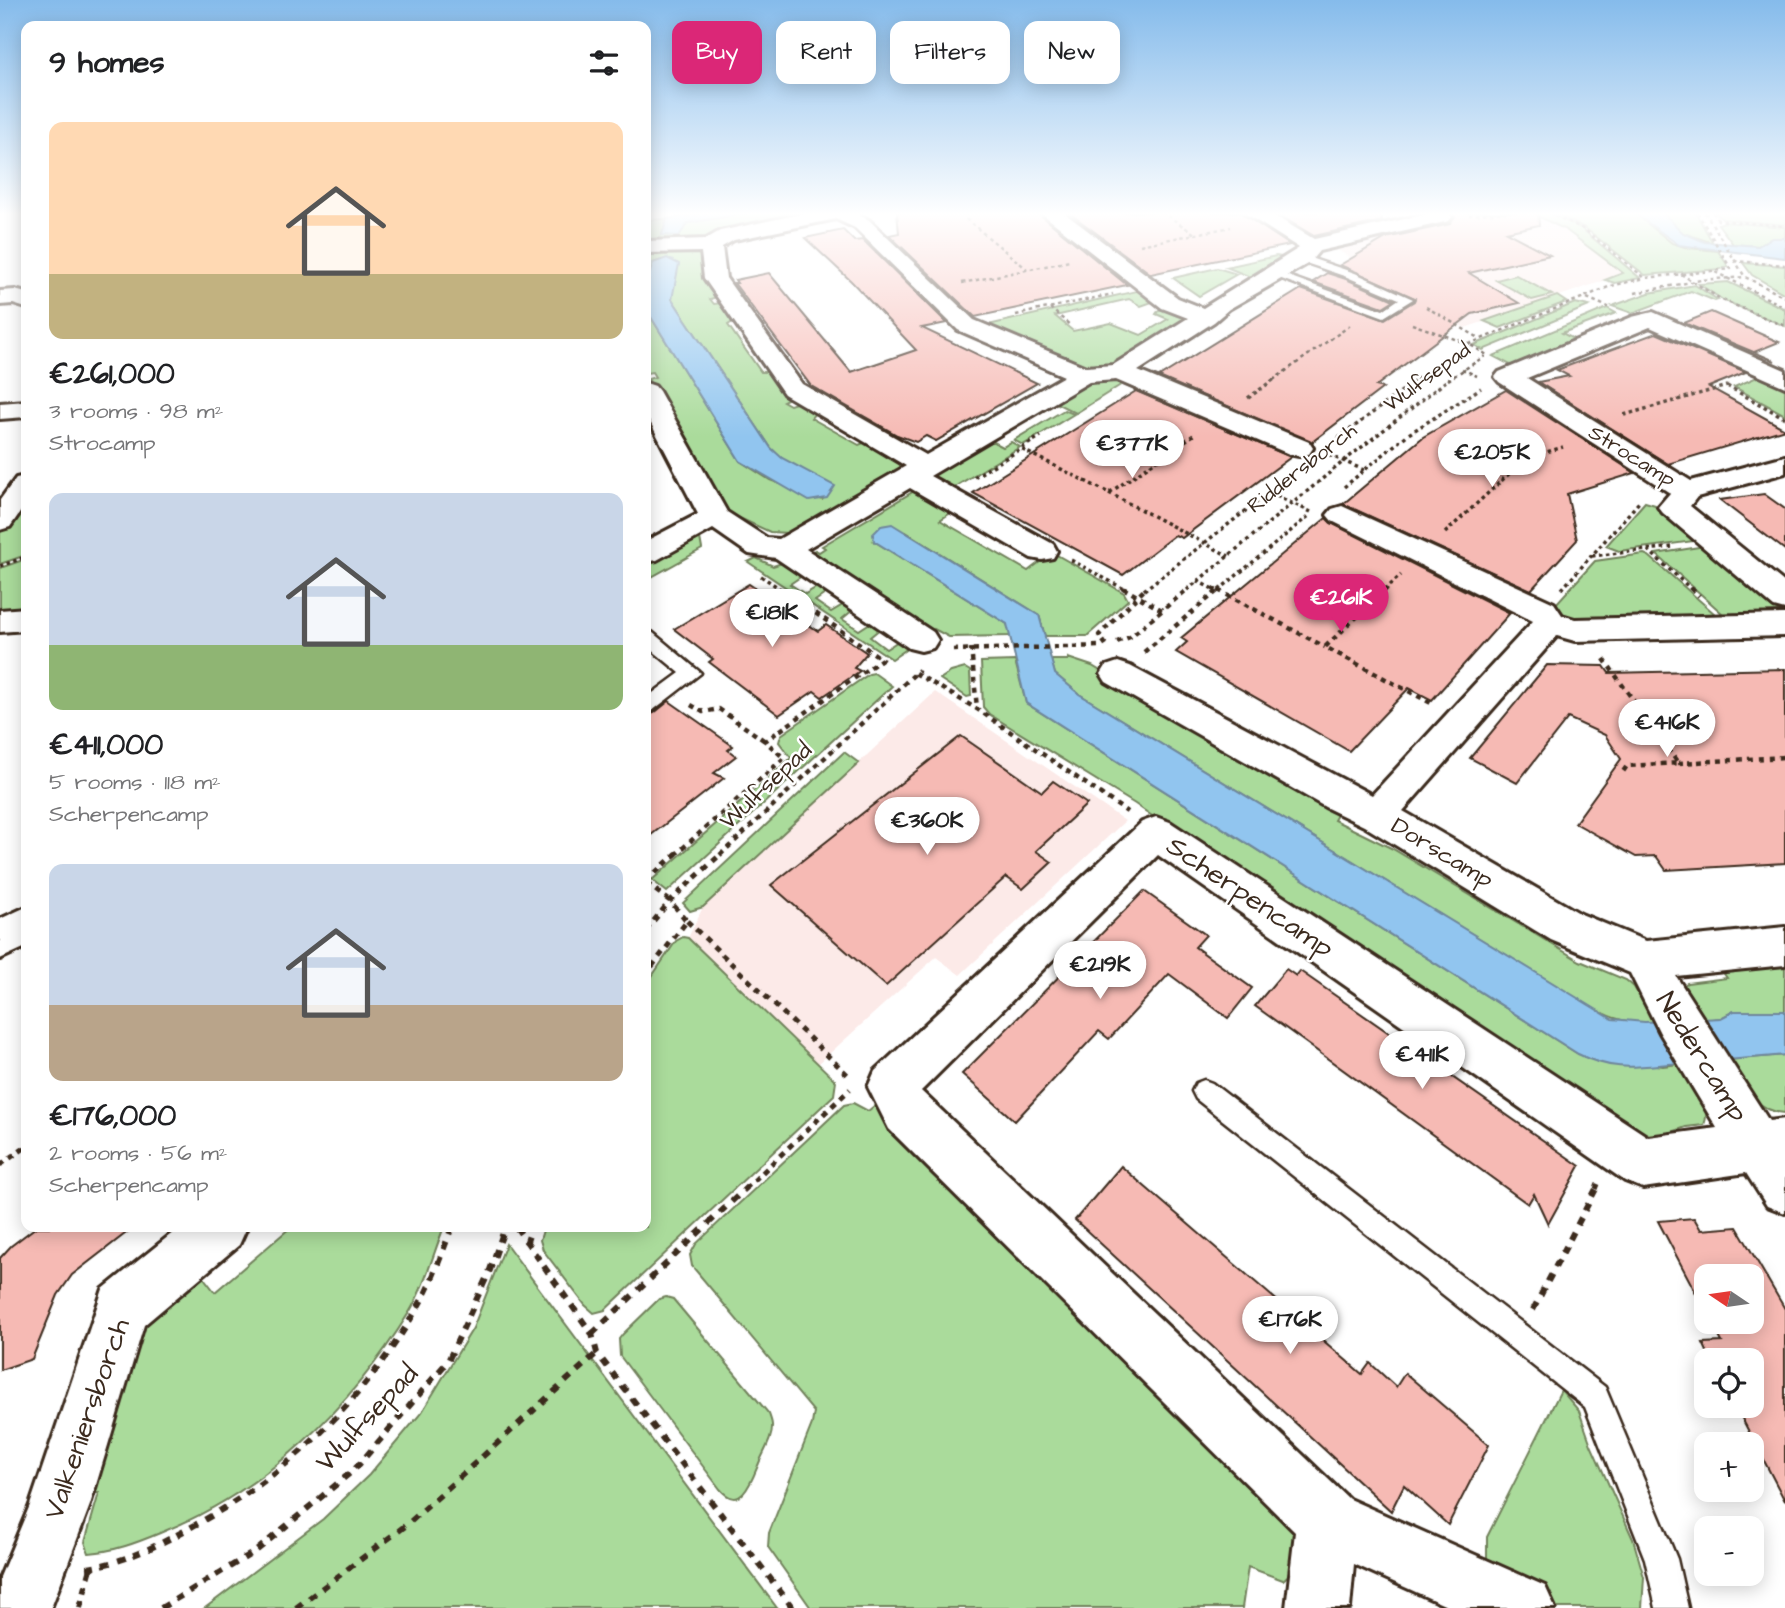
<!DOCTYPE html>
<html lang="en">
<head>
<meta charset="utf-8">
<style>
	body { margin:0; font-family:"Architects Daughter",sans-serif; background:#f2f2f2; color:#202124; height:100vh; display:flex; flex-direction:column; font-size:26px; white-space:nowrap }
	* { box-sizing:border-box; margin:0 }
	p { font-size:23px; color:#757577 }
	.icon { flex:none; width:38px; height:38px; fill:none; stroke:currentColor; stroke-width:2; stroke-linecap:round; stroke-linejoin:round }
	.map { position:relative; flex:1; overflow:hidden }
	.side { position:absolute; left:21px; top:21px; width:630px; height:1211px; display:flex; flex-direction:column; background:#fff; border-radius:14px; box-shadow:0 4px 18px #0003 }
	.side>* { flex:none }
	.hud { position:absolute; left:672px; top:21px; width:665px; height:63px; display:flex; gap:14px }
	.needle { width:46px; rotate:283deg }
	.tools { position:absolute; left:1694px; top:1264px; display:grid; gap:14px }
	.tools a { display:grid; place-items:center; width:70px; height:70px; border-radius:14px; background:#fff; box-shadow:0 4px 18px #0003; font-size:35px }
	.price { position:absolute; translate:-50% -60px; padding:0 16px; border-radius:24px; background:#fff; color:#222; font-size:23px; line-height:46px; filter:drop-shadow(0 2px 4px #0008) }
	.price::after { content:''; position:absolute; left:50%; top:42px; width:21px; height:16px; margin-left:-10px; background:inherit; clip-path:polygon(0 0,100% 0,50% 100%) }
	.price.current { background:#db2777; color:#fff }
	ul { padding:0; list-style:none }
	li { display:grid; align-content:center; gap:14px; height:371px; padding:0 28px }
	li span { display:grid; place-items:center; height:217px; border-radius:14px; color:#555 }
	li>.icon { margin-inline-start:auto }
	span .icon { width:126px; height:126px; fill:#fffc; stroke-width:1 }
	li b { font-size:30px }
	h2 { display:flex; justify-content:space-between; align-items:center; height:84px; padding:0 28px; font-size:30px }
	.tag { padding:0 24px; border-radius:14px; background:#fff; box-shadow:0 4px 18px #0003; font-size:24px; line-height:63px }
	.tag.current { background:#db2777; color:#fff }
	.map>svg:first-child { display:block }
	.built { fill:#fceae8 }
	.green { fill:#aadb9b; stroke:#72825c; stroke-width:2 }
	.water { fill:#91c5ef; stroke:#6f879b; stroke-width:2 }
	.building { fill:#f6bab4; stroke:#3b2a1e; stroke-width:2 }
	.lines { fill:none; stroke-linecap:round; stroke-linejoin:round }
	.lane-casing { stroke:#3b2a1e; stroke-width:5 }
	.street-casing { stroke:#3b2a1e; stroke-width:6 }
	.path-far4 { stroke:#3b2a1e; stroke-width:2.5; stroke-dasharray:3.5 3.5; stroke-linecap:butt }
	.path-far3 { stroke:#3b2a1e; stroke-width:3.5; stroke-dasharray:3.5 3.5; stroke-linecap:butt }
	.path-far2 { stroke:#3b2a1e; stroke-width:4.5; stroke-dasharray:5 5; stroke-linecap:butt }
	.path-far1 { stroke:#3b2a1e; stroke-width:5; stroke-dasharray:6 6; stroke-linecap:butt }
	.path { stroke:#3b2a1e; stroke-width:6; stroke-dasharray:8 8; stroke-linecap:butt }
	.lane { fill:#fff; fill-rule:evenodd }
	.street { fill:#fff; fill-rule:evenodd }
	.labels { text-anchor:middle; dominant-baseline:central; stroke-width:5; stroke-linejoin:round; paint-order:stroke }
	.far-street-label { font-size:21px; fill:#3b2a1e; stroke:#fff }
	.street-label { font-size:24px; fill:#3b2a1e; stroke:#fff }
	.near-street-label { font-size:28px; fill:#3b2a1e; stroke:#fff }
</style>
</head>
<body>
<div class="map">
<svg width="1785" height="1608" viewBox="0 0 1785 1608">
	<rect width="100%" height="100%" fill="#fff"/>
	<filter id="ink" filterUnits="userSpaceOnUse"><feTurbulence type="fractalNoise" baseFrequency=".0143" numOctaves="2"/><feDisplacementMap in="SourceGraphic" scale="14" xChannelSelector="R" yChannelSelector="G"/><feConvolveMatrix kernelMatrix="1 2 1 2 8 2 1 2 1" color-interpolation-filters="sRGB"/></filter>
	<g filter="url(#ink)">
		<g class="built">
			<polygon points="1513,212 1530,212 1566,230 1624,274 1465,328 1336,249"/>
			<polygon points="935,692 1125,821 960,975 936,957 818,1064 688,938 703,907"/>
		</g>
		<g class="green">
			<polygon points="754,212 827,212 694,243 646,244 646,220 667,219 662,235 688,223"/>
			<polygon points="1530,212 1547,212 1581,228 1640,278 1615,283 1605,280 1623,273 1566,230"/>
			<polygon points="1552,212 1633,212 1672,243 1688,248 1718,251 1728,266 1721,269 1645,275 1585,228"/>
			<polygon points="1662,212 1695,212 1713,243 1683,233"/>
			<polygon points="1715,212 1785,212 1785,225 1722,219"/>
			<polygon points="1725,222 1785,227 1785,238 1772,238 1758,246 1733,244 1718,224"/>
			<polygon points="695,253 707,257 704,279 717,297 710,299 714,304 721,303 734,321 728,325 761,372 771,372 789,398 783,401 790,405 796,403 815,413 811,418 859,445 866,442 898,458 901,468 897,473 804,528 788,533 770,532 722,510 648,379 655,377 652,372 646,373 646,309 740,461 770,480 823,500 771,448 672,299 672,293 659,261 653,263 646,284 646,254"/>
			<polygon points="1276,256 1288,258 1253,278 1226,267"/>
			<polygon points="1743,263 1785,266 1785,294 1752,275"/>
			<polygon points="1217,268 1237,274 1199,296 1173,278"/>
			<polygon points="1516,275 1552,295 1532,300 1496,280"/>
			<polygon points="1728,282 1785,309 1785,326 1723,300 1699,284"/>
			<polygon points="1695,285 1718,300 1715,301 1691,291 1632,313 1612,306 1649,293"/>
			<polygon points="1145,289 1158,300 1141,306 1129,299 1055,316 1073,331 1111,323 1141,335 1168,319 1156,314 1159,310 1171,307 1192,316 1116,365 1085,368 984,326"/>
			<polygon points="1557,296 1566,302 1500,328 1484,321"/>
			<polygon points="1575,303 1589,306 1483,350 1474,345"/>
			<polygon points="1607,308 1616,313 1562,333 1579,342 1516,368 1493,356"/>
			<polygon points="1764,374 1785,384 1785,415 1734,387"/>
			<polygon points="1115,378 1127,381 1076,413 1052,401 1090,382"/>
			<polygon points="1064,410 1074,414 1023,445 1014,440"/>
			<polygon points="988,439 1003,447 1011,442 1020,447 951,489 927,475"/>
			<polygon points="916,490 952,512 940,520 1028,571 1049,555 1055,554 1124,593 1128,600 1087,636 1045,636 1039,615 906,532 874,541 1007,624 1011,636 949,637 934,629 928,634 808,554 815,550 819,552 825,548 822,546"/>
			<polygon points="26,492 26,555 0,564 0,531"/>
			<polygon points="1645,502 1655,505 1693,536 1694,541 1619,551 1606,546"/>
			<polygon points="700,538 702,549 646,580 646,566"/>
			<polygon points="1711,545 1785,606 1785,614 1723,614 1656,554"/>
			<polygon points="1644,554 1649,556 1723,621 1569,624 1555,605 1595,561"/>
			<polygon points="756,558 773,566 785,562 806,573 790,584 805,594 819,586 828,592 815,601 831,612 846,603 853,610 842,619 859,630 873,621 881,628 870,637 886,649 903,638 914,644 892,659 748,562"/>
			<polygon points="26,559 26,610 21,611 22,607 0,609 0,568"/>
			<path d="M1068,658L1092,666L1338,813L1334,820L1393,849L1580,961L1626,980L1634,987L1654,1022C1631,1024 1614,1020 1593,1008L1079,694L1055,674L1051,660H1068Z"/>
			<path d="M1015,661L1026,703L1578,1054L1663,1066L1679,1064C1690,1081 1713,1105 1704,1125L1686,1127L1636,1145L1577,1113L1135,804L989,714L983,707L981,662Z"/>
			<polygon points="965,668 970,671 971,696 967,697 940,679 951,672"/>
			<polygon points="874,673 892,686 667,892 652,880 791,758 779,742 781,735 869,674"/>
			<polygon points="844,752 859,763 703,907 690,911 683,903"/>
			<polygon points="683,937 688,938 836,1081 834,1095 605,1310 594,1313 585,1305 543,1250 540,1240 544,1227 646,1227 646,985 676,941"/>
			<polygon points="1785,963 1785,1011 1734,1011 1721,1018 1702,1020 1684,991 1683,986 1687,983 1727,978 1719,967"/>
			<path d="M1785,1055V1113C1755,1112 1741,1083 1727,1060Z"/>
			<polygon points="853,1103 868,1111 874,1106 1271,1477 1296,1531 1292,1572 1283,1580 1248,1567 1242,1608 811,1608 768,1547 769,1533 812,1424 814,1412 692,1266 690,1255 696,1244 844,1105"/>
			<path d="M291,1227H444C433,1254 425,1286 410,1311C351,1407 266,1491 160,1533C136,1543 115,1551 89,1553L85,1542L99,1493H84L126,1341L197,1269L215,1292Z"/>
			<polygon points="506,1244 777,1608 205,1608 323,1519 369,1475 422,1412 473,1328"/>
			<path d="M666,1297L673,1299L769,1414C770,1417 772,1422 772,1425C773,1438 764,1451 759,1463C752,1480 741,1514 720,1489L620,1356L619,1339L623,1334L659,1299Z"/>
			<polygon points="1561,1390 1579,1411 1591,1445 1633,1539 1644,1577 1642,1608 1548,1608 1487,1582 1487,1537"/>
		</g>
		<g class="water">
			<polygon points="711,212 754,212 688,223 679,236 662,235 667,219"/>
			<polygon points="1633,212 1662,212 1683,233 1705,242 1758,246 1772,238 1785,238 1785,258 1679,245"/>
			<path d="M667,258L679,264L672,299L771,448L782,458L835,486L827,498L809,501L740,461L646,309C646,292 647,279 653,263Z"/>
			<path d="M892,524L1039,615L1055,674L1079,694L1594,1008L1612,1019L1645,1022L1721,1018L1734,1011H1785V1055C1751,1058 1717,1061 1683,1063C1643,1065 1617,1074 1578,1054L1026,703L1007,624L874,541L873,534L881,526Z"/>
		</g>
		<g class="building">
			<polygon points="897,212 1037,212 1127,285 975,317 889,235 899,233"/>
			<polygon points="1068,212 1240,212 1290,245 1151,274"/>
			<polygon points="1274,212 1381,212 1382,221 1314,236"/>
			<polygon points="1452,212 1538,212 1539,225 1506,232 1550,255 1469,273 1519,303 1472,314 1376,386 1383,388 1312,442 1159,377 1301,289 1385,319 1414,301 1415,298 1340,265 1386,238 1450,224 1455,217"/>
			<polygon points="843,230 854,241 863,240 947,323 922,328 1037,383 936,441 926,436 916,442 897,435 811,386 734,283 737,283 735,280 769,273 851,372 916,350 851,281 805,238"/>
			<polygon points="1327,273 1346,279 1394,300 1383,307 1313,282"/>
			<polygon points="1711,312 1779,342 1754,352 1775,361 1684,323"/>
			<polygon points="1656,333 1746,372 1709,387 1785,429 1668,464 1538,382 1569,376 1557,370"/>
			<polygon points="1506,390 1635,473 1567,494 1577,540 1531,590 1343,504 1423,437"/>
			<polygon points="1136,391 1291,457 1182,538 1175,535 1123,575 973,493"/>
			<polygon points="1764,494 1785,509 1785,550 1720,500"/>
			<polygon points="1326,518 1331,523 1510,613 1432,700 1409,688 1349,751 1176,652 1187,642 1181,638"/>
			<polygon points="749,584 818,631 826,625 867,653 854,668 860,671 822,697 814,691 779,715 709,662 713,659 674,629"/>
			<polygon points="1547,665 1604,666 1609,673 1785,669 1785,863 1666,870 1656,856 1636,857 1575,823 1621,759 1605,735 1568,718 1517,783 1470,758"/>
			<polygon points="669,701 733,746 728,750 736,756 714,773 724,778 646,839 646,715 654,713"/>
			<polygon points="961,736 1042,792 1053,781 1087,804 1036,851 1052,862 1023,889 1006,877 886,986 771,885"/>
			<polygon points="1144,891 1206,935 1195,947 1252,988 1228,1018 1169,974 1109,1039 1099,1031 1015,1121 962,1074"/>
			<polygon points="1286,969 1296,976 1300,971 1580,1166 1548,1224 1534,1194 1528,1204 1255,1006"/>
			<polygon points="1121,1166 1362,1374 1370,1363 1396,1387 1405,1373 1489,1445 1448,1525 1404,1485 1391,1511 1075,1220"/>
			<polygon points="1694,1218 1701,1230 1737,1227 1785,1309 1785,1501 1735,1405 1752,1405 1752,1360 1711,1360 1703,1343 1722,1342 1711,1321 1752,1321 1752,1276 1706,1276 1706,1312 1658,1221"/>
			<polygon points="36,1227 134,1227 72,1275 58,1295 32,1359 0,1370 0,1258 11,1246"/>
		</g>
		<g class="lines">
			<defs>
				<g id="lane">
					<polygon points="1301,255 1355,273 1413,299 1384,317 1268,274 1277,272 1383,310 1399,299 1347,277 1297,260 1297,256"/>
					<polygon points="646,630 652,632 701,673 652,711 646,713 646,698 680,673 646,645"/>
					<polygon points="1204,1080 1212,1083 1605,1387 1677,1559 1688,1608 1656,1608 1645,1559 1585,1407 1196,1099 1192,1091 1196,1083"/>
				</g>
				<g id="street">
					<path d="M810,212H853L869,220L974,320L1086,367L1113,365L1188,318L1162,308L1040,212H1063L1178,298L1203,308L1299,248L1243,212H1268L1314,239L1436,212L1449,213L1452,217L1449,221L1319,251L1309,263L1229,309L1214,322L1138,371L1309,442L1313,448L1309,454L1299,456L1289,454L1116,380L1089,382L930,476L1053,544L1057,551L1053,558L1042,560L1031,558L910,488L806,549L933,632L938,640L933,648L921,651L909,648L776,558L749,554L713,529L657,560L646,562V541L698,514L646,414V383L655,386L659,391L727,512L767,538L779,539L906,466L784,394L704,278L701,252L646,253V241L706,239L720,231ZM836,219L855,228L958,330L1064,376L926,455L802,384L726,278L722,247L734,240Z"/>
					<polygon points="15,290 26,293 26,308 13,304 0,305 0,291"/>
					<polygon points="1653,312 1785,370 1785,387 1650,327 1527,378 1691,481 1785,456 1785,473 1697,497 1690,506 1785,583 1785,610 1774,607 1663,513 1658,507 1670,493 1499,382 1495,377 1499,372 1632,317"/>
					<polygon points="26,401 26,417 0,419 0,403"/>
					<polygon points="26,476 26,504 10,527 0,530 0,500 16,478"/>
					<polygon points="1342,506 1554,603 1562,615 1575,619 1785,614 1785,636 1575,641 1557,636 1403,811 1581,914 1646,941 1785,927 1785,965 1676,976 1769,1121 1785,1119 1785,1213 1767,1206 1746,1173 1643,1188 1625,1181 1158,855 921,1091 1349,1499 1545,1586 1555,1608 1451,1608 1354,1564 1350,1608 1286,1608 1295,1532 889,1129 868,1087 875,1071 1142,822 1156,817 1170,822 1648,1137 1717,1128 1660,1033 1630,973 1551,940 1364,826 1325,807 1106,682 1101,674 1106,666 1118,662 1130,666 1372,795 1533,621 1332,521 1327,515 1332,509"/>
					<polygon points="26,608 26,630 0,632 0,610"/>
					<polygon points="26,907 26,947 0,959 0,919"/>
					<polygon points="180,1227 247,1227 239,1245 144,1325 90,1505 51,1608 0,1608 0,1577 30,1505 103,1289"/>
				</g>
			</defs>
			<use href="#lane" class="lane-casing"/>
			<use href="#street" class="street-casing"/>
			<g class="path-far4">
				<polyline points="965,212 966,219 1027,269"/>
				<polyline points="1162,212 1195,234"/>
				<polyline points="1549,212 1585,230 1645,278 1731,269 1697,212"/>
				<polyline points="1705,212 1745,277 1785,297"/>
				<polyline points="1713,212 1718,220 1785,226"/>
				<polyline points="1469,215 1506,212"/>
				<polyline points="1140,245 1231,227"/>
				<polyline points="1734,261 1785,265"/>
				<polyline points="1715,272 1785,307"/>
				<polyline points="1681,274 1722,300 1785,326"/>
				<polyline points="962,283 1070,261"/>
				<polyline points="1635,293 1701,280 1745,277"/>
				<polyline points="1587,298 1608,307"/>
				<polyline points="1426,307 1479,338"/>
				<polyline points="1050,308 1071,326"/>
				<polyline points="1016,315 1113,294"/>
				<polyline points="1412,324 1469,344 1487,355"/>
				<polyline points="1462,369 1477,376"/>
				<polyline points="1273,380 1352,324"/>
				<polyline points="1417,380 1469,344 1611,286 1645,278"/>
				<polyline points="1448,380 1485,356"/>
			</g>
			<g class="path-far3">
				<polyline points="1727,386 1785,418"/>
				<polyline points="1248,398 1276,378"/>
				<polyline points="1624,415 1727,386"/>
				<polyline points="1327,447 1419,378"/>
				<polyline points="1022,448 1041,436"/>
				<polyline points="1329,455 1364,470"/>
				<polyline points="974,477 1021,449 1109,493 1195,434"/>
				<polyline points="1344,487 1407,435 1481,388"/>
				<polyline points="1109,493 1229,556"/>
				<polyline points="1270,493 1311,512"/>
				<polyline points="1445,533 1526,458 1563,447"/>
				<polyline points="1648,550 1692,590"/>
				<polyline points="1592,556 1673,547"/>
				<polyline points="1071,560 1126,590"/>
				<polyline points="0,566 26,557"/>
				<polyline points="761,576 782,590"/>
				<polyline points="1197,581 1215,590"/>
				<polyline points="1562,589 1640,501"/>
				<polyline points="1144,590 1293,474"/>
				<polyline points="1187,590 1344,461 1450,378"/>
				<polyline points="1219,590 1310,515"/>
				<polyline points="1385,590 1401,575"/>
			</g>
			<g class="path-far2">
				<polyline points="1123,588 1162,610"/>
				<polyline points="1212,588 1217,591"/>
				<polyline points="1387,588 1325,647 1433,704"/>
				<polyline points="1691,588 1699,596"/>
				<polyline points="1218,590 1325,647"/>
				<polyline points="1117,642 1130,637 1189,588"/>
				<polyline points="1106,645 1099,635 1146,588"/>
				<polyline points="971,648 977,708"/>
				<polyline points="953,650 1102,646"/>
				<polyline points="1144,652 1221,588"/>
				<polyline points="1604,659 1678,763 1627,766 1622,773"/>
				<polyline points="915,673 977,709 1127,812"/>
				<polyline points="691,705 703,712 719,709 765,741"/>
				<polyline points="1678,763 1785,757"/>
				<polyline points="675,855 784,758 765,741 882,659 779,588"/>
				<polyline points="720,855 919,670"/>
			</g>
			<g class="path-far1">
				<polyline points="646,881 677,853"/>
				<polyline points="646,883 670,901 687,921 646,974"/>
				<polyline points="687,921 851,1078"/>
				<polyline points="646,930 670,901 722,853"/>
				<polyline points="0,1165 26,1147"/>
				<polyline points="745,1189 850,1089"/>
				<polyline points="1596,1189 1598,1184"/>
			</g>
			<g class="path">
				<polyline points="516,1227 592,1334 597,1353 793,1608"/>
				<polyline points="526,1244 532,1227"/>
				<polyline points="1533,1310 1597,1187"/>
				<polyline points="592,1334 747,1187"/>
				<path d="M87,1568C126,1562 161,1544 195,1525C293,1472 370,1394 424,1296C435,1274 443,1250 452,1227"/>
				<polyline points="80,1608 91,1568"/>
				<polyline points="161,1608 256,1551 355,1469 448,1361 490,1270 505,1227"/>
				<polyline points="296,1608 409,1523 597,1353"/>
			</g>
			<use href="#lane" class="lane"/>
			<use href="#street" class="street"/>
		</g>
	</g>
	<linearGradient id="sky" x2="0" y2="1"><stop stop-color="#85bbeb"/><stop offset="0.49" stop-color="#fff"/><stop offset="1" stop-color="#fff" stop-opacity="0"/></linearGradient>
	<rect width="1785" height="437" fill="url(#sky)"/>
	<g class="labels">
		<g class="far-street-label">
			<text transform="translate(1427 377) rotate(-36)">Wulfsepad</text>
			<text transform="translate(1632 456) rotate(32)">Strocamp</text>
			<text transform="translate(1302 468) rotate(-38)">Riddersborch</text>
		</g>
		<g class="street-label">
			<text transform="translate(766 786) rotate(-43)">Wulfsepad</text>
			<text transform="translate(1442 853) rotate(31)">Dorscamp</text>
		</g>
		<g class="near-street-label">
			<text transform="translate(1250 897) rotate(34)">Scherpencamp</text>
			<text transform="translate(1702 1057) rotate(58)">Nedercamp</text>
			<text transform="translate(367 1418) rotate(-47)">Wulfsepad</text>
			<text transform="translate(87 1419) rotate(-71)">Valkeniersborch</text>
		</g>
	</g>
</svg>
<div class="tools">
<a><svg class="needle" viewBox="-14 -14 28 28"><path d="M0-13l5 13h-10z" fill="#e53935"/><path d="M0 13l5-13h-10z" fill="#757577"/></svg></a>
<a><svg class="icon" aria-label="locate" viewBox="0 0 24 24"><circle cx="12" cy="12" r="6"/><path d="M12 2v4M12 18v4M2 12h4M18 12h4"/></svg></a>
<a>+</a>
<a>−</a>
</div>
<b class="price" style="left:1132px;top:480px">€377K</b>
<b class="price" style="left:1492px;top:489px">€205K</b>
<b class="price current" style="left:1341px;top:634px">€261K</b>
<b class="price" style="left:772px;top:649px">€181K</b>
<b class="price" style="left:1667px;top:759px">€416K</b>
<b class="price" style="left:927px;top:857px">€360K</b>
<b class="price" style="left:1100px;top:1001px">€219K</b>
<b class="price" style="left:1422px;top:1091px">€411K</b>
<b class="price" style="left:1290px;top:1356px">€176K</b>
<div class="hud">
<a class="tag current">Buy</a>
<a class="tag">Rent</a>
<a class="tag">Filters</a>
<a class="tag">New</a>
</div>
<section class="side">
<h2>9 homes<svg class="icon" aria-label="filters" viewBox="0 0 24 24"><path d="M4 7h16M4 17h16"/><circle cx="9" cy="7" r="2"/><circle cx="15" cy="17" r="2"/></svg></h2>
<ul>
<li><span style="background:linear-gradient(#ffd9b3 70%,#c2b280 0)"><svg class="icon" aria-label="home" viewBox="0 0 24 24"><path d="M3 11l9-7 9 7M6 9v11h12V9"/></svg></span><div><b>€261,000</b><p>3 rooms · 98 m²</p><p>Strocamp</p></div></li>
<li><span style="background:linear-gradient(#c9d6e8 70%,#8fb573 0)"><svg class="icon" aria-label="home" viewBox="0 0 24 24"><path d="M3 11l9-7 9 7M6 9v11h12V9"/></svg></span><div><b>€411,000</b><p>5 rooms · 118 m²</p><p>Scherpencamp</p></div></li>
<li><span style="background:linear-gradient(#c9d6e8 65%,#b9a48a 0)"><svg class="icon" aria-label="home" viewBox="0 0 24 24"><path d="M3 11l9-7 9 7M6 9v11h12V9"/></svg></span><div><b>€176,000</b><p>2 rooms · 56 m²</p><p>Scherpencamp</p></div></li>
</ul>
</section>
</div>
</body>
</html>
